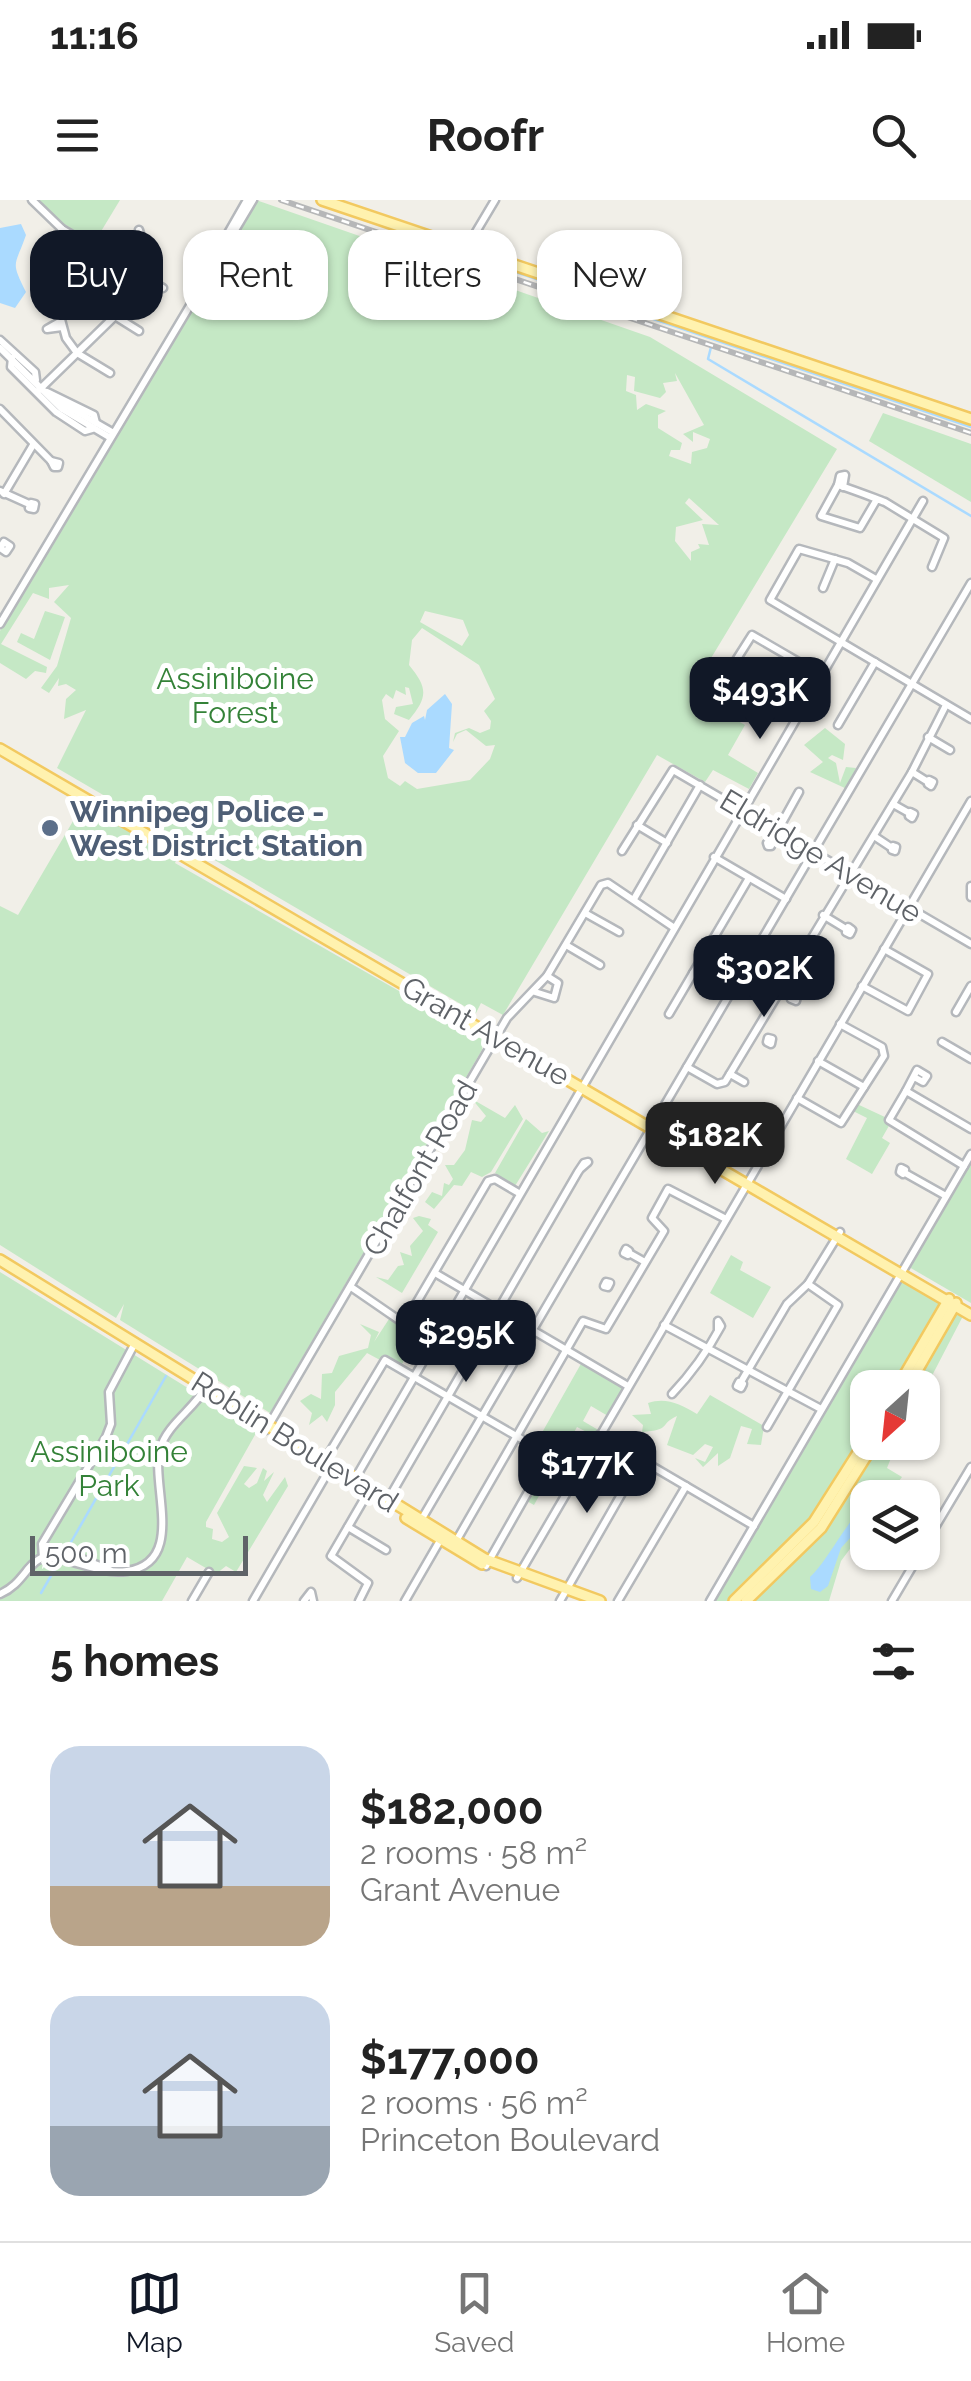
<!DOCTYPE html>
<html lang="en">
<head>
<meta charset="utf-8">
<style>
	body { margin:0; font-family:Raleway,sans-serif; background:#f6f6f6; color:#222; height:100vh; display:flex; flex-direction:column; font-size:38px; white-space:nowrap }
	* { box-sizing:border-box; margin:0 }
	p { font-size:32px; color:#767676 }
	.icon { flex:none; width:55px; height:55px; fill:none; stroke:currentColor; stroke-width:2; stroke-linecap:round; stroke-linejoin:round }
	.map { position:relative; height:1401px; overflow:hidden }
	.drawer { display:flex; flex-direction:column; background:#fff; flex:1 }
	.drawer>* { flex:none }
	.banner { position:absolute; left:30px; top:30px; width:912px; height:90px; display:flex; gap:20px }
	.needle { width:65px; rotate:207deg }
	.buttons { position:absolute; left:850px; top:1170px; display:grid; gap:20px }
	.buttons a { display:grid; place-items:center; width:90px; height:90px; border-radius:20px; background:#fff; box-shadow:0 2px 8px #0004; font-size:50px }
	.scale { position:absolute; left:30px; bottom:25px; width:218px; box-sizing:border-box; padding-left:10px; border:5px solid #5f6368; border-top:0; font-size:28px; line-height:35px; white-space:nowrap; color:#5f6368; -webkit-text-stroke:8px #fff; paint-order:stroke }
	.price { position:absolute; translate:-50% -85px; padding:0 22px; border-radius:20px; background:#111827; color:#fff; font-size:32px; line-height:65px; filter:drop-shadow(0 2px 5px #0008) }
	.price::after { content:''; position:absolute; left:50%; top:60px; width:30px; height:22px; margin-left:-15px; background:inherit; clip-path:polygon(0 0,100% 0,50% 100%) }
	.price.current { background:#222; color:#fff }
	ul { padding:0; list-style:none }
	li { display:flex; align-items:center; gap:30px; height:250px; padding:0 50px }
	li span { display:grid; place-items:center; flex:none; width:280px; height:200px; border-radius:30px; color:#555 }
	li>.icon { margin-inline-start:auto }
	span .icon { width:120px; height:120px; fill:#fffc; stroke-width:1 }
	li b { font-size:42px }
	h2 { display:flex; justify-content:space-between; align-items:center; height:120px; padding:0 50px; font-size:42px }
	.chip { padding:0 35px; border-radius:30px; background:#fff; box-shadow:0 2px 8px #0004; font-size:35px; line-height:90px }
	.chip.current { background:#111827; color:#fff }
	.status { display:flex; justify-content:space-between; align-items:center; height:70px; padding:0 50px; background:#fff; direction:ltr }
	.status svg { height:28px; fill:currentColor }
	header { display:flex; justify-content:space-between; align-items:center; height:130px; padding:0 50px; background:#fff; font-size:45px; font-weight:700 }
	.dock { display:flex; justify-content:space-around; align-items:center; height:140px; border-top:2px solid #e0e0e0; background:#fff; font-size:28px; color:#767676 }
	.dock a { display:grid; justify-items:center; gap:5px }
	.dock .current { color:#111827 }
	.map>svg:first-child { display:block }
	.green { fill:#c5e8c5; fill-rule:evenodd }
	.water { fill:#aadaff }
	.lines { fill:none; stroke-linecap:round; stroke-linejoin:round }
	.stream { stroke:#aadaff; stroke-width:2.5 }
	.minor-casing { stroke:#b5b8bc; stroke-width:11 }
	.major-casing { stroke:#f2c960; stroke-width:14 }
	.minor { stroke:#fff; stroke-width:6 }
	.major { stroke:#fff2af; stroke-width:9 }
	.rail-casing { stroke:#b6b7b8; stroke-width:6 }
	.rail { stroke:#fff; stroke-width:2.5; stroke-dasharray:8; stroke-linecap:butt }
	.service-dot { fill:#5c6f8a; stroke:#fff; stroke-width:4 }
	.labels { text-anchor:middle; dominant-baseline:central; stroke-width:10; stroke-linejoin:round; paint-order:stroke }
	.park-label { font-size:30px; fill:#348238; stroke:#fff }
	.service-label { font-size:30px; font-weight:bold; fill:#4e5e75; stroke:#fff; text-anchor:start }
	.street-label { font-size:30px; fill:#5f6368; stroke:#fff }
</style>
</head>
<body>
<div class="status"><b>11:16</b><svg viewBox="0 0 49 12"><path d="M0 12V9h3v3zM5 12V6h3v6zM10 12V3h3v9zM15 12V0h3v12zM26 1h20v11H26zM47 4h2v5h-2z"/></svg></div>
<header><svg class="icon" aria-label="menu" viewBox="0 0 24 24"><path d="M4 6h16M4 12h16M4 18h16"/></svg>Roofr<svg class="icon" aria-label="search" viewBox="0 0 24 24"><circle cx="10" cy="10" r="6"/><path d="M15 15l6 6"/></svg></header>
<div class="map">
<svg width="971" height="1401" viewBox="0 0 971 1401">
	<rect width="100%" height="100%" fill="#f1efe8"/>
	<g class="green">
		<polygon points="37,0 120,0 94,43 56,19"/>
		<path d="M256,0L650,137L837,249L690,493L745,525L728,555L758,573L749,589L713,570L705,582L657,555L503,815L481,803L476,813L57,568L86,510L64,519L66,499L76,490L66,484L58,486L59,478L49,493L41,488L57,466L71,418L54,402L69,385L49,388V399L33,393L1,444L47,467L46,473L35,471L26,479L0,463V431L25,384ZM675,173L704,225L683,234L693,242V232L710,239L707,248L692,252L691,264L669,256L671,250H680L682,243L658,228V215L666,211L646,204L637,210L636,195L626,191L627,175L635,177L634,191L660,198L666,192L663,183L677,181ZM689,298L719,325L702,324L709,345L698,344L700,348L691,352V361L675,341L676,327L703,320L685,303ZM425,411L463,420L469,435L462,446L420,422ZM422,428L479,465L495,499L484,511L491,521L490,529L480,533L469,528L455,533L453,542L457,534L466,530L486,546L495,545L490,559L470,580L417,589L405,581L400,586L388,578L383,556L399,531L385,519L382,500L386,494L393,499L396,490L406,495L405,487L409,488L413,504L396,507L394,514L409,520C428,497 428,488 409,465L412,440Z"/>
		<polygon points="883,213 971,244 971,302 869,241"/>
		<polygon points="45,411 65,417 50,460 17,442 21,433 34,439"/>
		<polygon points="825,528 845,544 843,560 832,555 828,558 836,563 840,583 846,567 856,568 847,589 810,572 823,562 804,545"/>
		<polygon points="83,604 177,658 175,663 483,839 482,850 270,1213 120,1120 124,1104 116,1118 0,1045 0,706 18,715"/>
		<polygon points="472,899 505,918 515,905 523,919 491,972 482,977 471,972 462,986 454,985 434,1009 425,1002 432,992 442,996 444,983 449,985 453,979 445,965 454,965 465,950 472,920 481,922 486,916"/>
		<polygon points="857,904 887,918 890,924 882,938 890,943 872,974 846,959 867,918 853,911"/>
		<polygon points="526,919 542,933 549,931 515,986 495,973"/>
		<polygon points="971,958 971,1103 909,1067"/>
		<polygon points="419,1016 431,1019 428,1025 438,1032 402,1093 376,1077 388,1080 398,1066 404,1065 400,1052 412,1056 410,1046 423,1031 413,1018"/>
		<polygon points="731,1055 743,1062 740,1070 771,1087 753,1118 710,1093"/>
		<polygon points="0,1072 230,1214 234,1210 260,1226 206,1322 206,1327 213,1329 212,1339 222,1342 229,1337 217,1313 244,1266 257,1268 244,1284 249,1288 257,1283 263,1268 267,1271 264,1281 274,1272 263,1295 267,1302 285,1277 288,1286 236,1372 226,1366 216,1374 187,1357 162,1401 0,1401"/>
		<polygon points="900,1079 963,1116 923,1193 922,1188 868,1188 868,1242 897,1243 887,1268 902,1277 887,1297 868,1298 867,1326 841,1361 829,1401 714,1401"/>
		<polygon points="391,1116 417,1135 401,1166 383,1155 380,1160 367,1153 335,1192 335,1205 327,1222 322,1215 309,1225 312,1213 300,1201 311,1194 321,1199 322,1174 332,1173 339,1156 368,1148 371,1135 360,1124 379,1132 374,1142"/>
		<polygon points="582,1162 624,1189 608,1216 591,1206 583,1221 600,1231 596,1237 577,1227 534,1305 525,1300 550,1254 535,1245"/>
		<path d="M710,1195L764,1226L761,1245L747,1244L752,1229L741,1226L730,1258L718,1266V1253L703,1267L695,1258L705,1262L713,1247L705,1244L693,1255L667,1245L677,1216C659,1224 672,1230 642,1232L643,1225L632,1215L651,1214L648,1203C666,1197 680,1204 697,1214Z"/>
	</g>
	<g class="water">
		<path d="M21,24L26,35C15,67 10,60 26,92L15,108L0,103V28Z"/>
		<polygon points="445,494 452,504 449,548 454,550 436,573 418,573 405,563 400,537 405,537 412,523 424,516 425,520 427,510"/>
		<path d="M859,1319L860,1327L841,1348L828,1386L820,1392L811,1389L810,1377C822,1367 840,1335 852,1320Z"/>
	</g>
	<g class="lines">
		<g class="stream">
			<polyline points="392,30 971,227"/>
			<polyline points="711,147 708,159 971,316"/>
			<polyline points="70,1344 166,1176"/>
			<polyline points="41,1393 59,1362"/>
		</g>
		<defs>
			<g id="minor">
				<polyline points="32,0 62,29 163,88"/>
				<polyline points="62,29 47,68 66,138 77,153 110,173"/>
				<polyline points="139,30 144,47 153,52"/>
				<polyline points="227,35 247,0"/>
				<polyline points="467,47 495,0"/>
				<polygon points="77,85 78,91 71,89"/>
				<polyline points="115,116 139,131"/>
				<polyline points="61,121 47,129 62,127"/>
				<polyline points="0,140 35,172 36,180"/>
				<polyline points="0,148 62,209 109,237"/>
				<polyline points="12,158 11,167 56,212 85,231 92,229"/>
				<polyline points="37,192 115,116 155,50"/>
				<polyline points="47,192 94,215 96,223"/>
				<polyline points="58,201 112,232"/>
				<polyline points="0,209 51,261"/>
				<polygon points="51,261 59,263 58,267 54,267"/>
				<polyline points="838,285 840,276 845,275 843,287"/>
				<polyline points="0,291 29,304"/>
				<polyline points="4,294 33,245"/>
				<path d="M877,299L860,328L821,316L838,285C854,290 869,296 885,302L944,338L932,367"/>
				<polygon points="31,303 35,304 34,309 29,308"/>
				<polygon points="4,342 10,346 6,352 0,348"/>
				<polyline points="876,379 848,363 799,349 770,400 971,519"/>
				<polyline points="823,388 835,359"/>
				<polyline points="0,424 253,0"/>
				<polyline points="802,506 766,486 746,506 719,487 752,435 821,475"/>
				<polyline points="838,525 875,462"/>
				<polyline points="928,537 950,550"/>
				<polyline points="912,572 928,582"/>
				<polygon points="929,580 933,582 931,586 928,584"/>
				<polyline points="893,604 909,613"/>
				<polygon points="910,612 914,614 912,618 909,616"/>
				<polyline points="637,625 667,643"/>
				<polyline points="874,636 892,648"/>
				<polyline points="773,639 799,592"/>
				<polygon points="773,639 771,646 768,646 767,643"/>
				<polygon points="893,646 896,647 895,651 892,650"/>
				<polyline points="622,651 673,570 971,744"/>
				<polyline points="714,657 786,699"/>
				<polyline points="971,686 971,697"/>
				<polyline points="634,699 700,585"/>
				<polyline points="585,713 619,732"/>
				<polyline points="823,715 846,729"/>
				<polygon points="848,727 852,730 850,734 846,732"/>
				<polyline points="566,745 600,765"/>
				<polygon points="816,758 820,760 818,765 814,763"/>
				<polyline points="693,773 730,795"/>
				<polyline points="862,786 908,811 928,774 884,749"/>
				<polyline points="535,792 554,798 558,783 547,776"/>
				<polygon points="793,795 797,796 796,801 791,799"/>
				<polyline points="956,812 971,786"/>
				<polyline points="669,814 749,678"/>
				<polygon points="768,838 772,839 771,844 767,842"/>
				<polyline points="942,842 971,859"/>
				<polyline points="818,861 864,887"/>
				<polyline points="687,867 717,884 725,882 912,572 946,505"/>
				<polyline points="730,874 744,882"/>
				<polyline points="906,891 917,870 927,876 923,882 914,877"/>
				<polyline points="797,898 841,923 884,856 882,847 840,824"/>
				<polyline points="964,966 889,920 906,891 971,929"/>
				<polygon points="901,968 905,970 903,974 900,972"/>
				<polyline points="905,973 946,996"/>
				<polygon points="626,1049 629,1051 628,1055 624,1053"/>
				<polyline points="629,1053 645,1062"/>
				<polyline points="435,1073 628,1186"/>
				<polygon points="606,1082 610,1083 608,1087 604,1086"/>
				<polyline points="351,1087 399,1120 407,1119 488,981 495,979 517,992"/>
				<polyline points="664,1125 821,1209"/>
				<polygon points="739,1182 743,1184 741,1188 737,1186"/>
				<polyline points="741,1182 787,1104 808,1084 840,1032"/>
				<path d="M672,1194C692,1173 707,1152 721,1126L718,1121V1131"/>
				<polyline points="767,1227 838,1105 808,1084"/>
				<polyline points="266,1230 507,818 547,776 601,685 608,683 673,727"/>
				<polyline points="599,1235 754,1326"/>
				<polyline points="322,1265 385,1160 549,1255 486,1366"/>
				<polyline points="352,1284 923,301"/>
				<polyline points="385,1305 578,972 584,963 588,962 580,969"/>
				<polyline points="420,1322 971,383"/>
				<polyline points="348,1327 386,1350"/>
				<polyline points="455,1343 583,1121 606,1129 664,1031 652,1018 668,989 726,1019"/>
				<polyline points="922,1349 971,1267"/>
				<path d="M43,1358C72,1356 96,1375 127,1371C187,1362 150,1285 160,1249C167,1224 194,1209 206,1187"/>
				<polyline points="43,1358 42,1344 106,1237 111,1224 109,1192 135,1143"/>
				<polyline points="517,1378 971,601"/>
				<path d="M0,1394C14,1388 20,1379 29,1368C53,1340 82,1360 110,1370"/>
				<polyline points="192,1401 209,1372"/>
				<polyline points="253,1401 329,1270"/>
				<polyline points="304,1401 311,1392 313,1401"/>
				<polyline points="359,1401 368,1383 331,1356 370,1289"/>
				<polyline points="405,1401 442,1337"/>
				<polyline points="560,1401 641,1260"/>
				<polyline points="618,1401 686,1286"/>
				<polyline points="710,1401 971,954"/>
				<polyline points="892,1401 921,1352"/>
			</g>
			<g id="major">
				<polyline points="322,0 971,219"/>
				<polyline points="0,549 971,1115"/>
				<polyline points="0,1060 485,1359 600,1401"/>
				<polyline points="897,1188 949,1099"/>
				<polyline points="907,1188 956,1103"/>
				<polyline points="406,1318 482,1364"/>
				<polyline points="734,1401 814,1322 868,1237"/>
				<polyline points="746,1401 821,1328 875,1242"/>
			</g>
		</defs>
		<use href="#minor" class="minor-casing"/>
		<use href="#major" class="major-casing"/>
		<use href="#minor" class="minor"/>
		<use href="#major" class="major"/>
		<defs>
			<polyline id="rail" points="281,0 971,233"/>
		</defs>
		<use href="#rail" class="rail-casing"/>
		<use href="#rail" class="rail"/>
	</g>
	<circle class="service-dot" cx="50" cy="628" r="10"/>
	<g class="labels">
		<g class="park-label">
			<text x="235" y="478">Assiniboine<tspan x="235" dy="34">Forest</tspan></text>
			<text x="109" y="1251">Assiniboine<tspan x="109" dy="34">Park</tspan></text>
		</g>
		<g class="service-label">
			<text x="70" y="611">Winnipeg Police -<tspan x="70" dy="34">West District Station</tspan></text>
		</g>
		<g class="street-label">
			<text transform="translate(821 656) rotate(31)">Eldridge Avenue</text>
			<text transform="translate(486 831) rotate(30)">Grant Avenue</text>
			<text transform="translate(420 968) rotate(-60)">Chalfont Road</text>
			<text transform="translate(295 1242) rotate(32)">Roblin Boulevard</text>
		</g>
	</g>
</svg>
<div class="buttons">
<a><svg class="needle" viewBox="-14 -14 28 28"><path d="M0-13l5 13h-10z" fill="#e53935"/><path d="M0 13l5-13h-10z" fill="#767676"/></svg></a>
<a><svg class="icon" aria-label="layers" viewBox="0 0 24 24"><path d="M12 4l9 5-9 5-9-5zM3 14l9 5 9-5"/></svg></a>
</div>
<div class="scale">500 m</div>
<b class="price" style="left:760px;top:542px">$493K</b>
<b class="price" style="left:764px;top:820px">$302K</b>
<b class="price current" style="left:715px;top:987px">$182K</b>
<b class="price" style="left:466px;top:1185px">$295K</b>
<b class="price" style="left:587px;top:1316px">$177K</b>
<div class="banner">
<a class="chip current">Buy</a>
<a class="chip">Rent</a>
<a class="chip">Filters</a>
<a class="chip">New</a>
</div>
</div>
<section class="drawer">
<h2>5 homes<svg class="icon" aria-label="filters" viewBox="0 0 24 24"><path d="M4 7h16M4 17h16"/><circle cx="9" cy="7" r="2"/><circle cx="15" cy="17" r="2"/></svg></h2>
<ul>
<li><span style="background:linear-gradient(#c9d6e8 70%,#b9a48a 0)"><svg class="icon" aria-label="home" viewBox="0 0 24 24"><path d="M3 11l9-7 9 7M6 9v11h12V9"/></svg></span><div><b>$182,000</b><p>2 rooms · 58 m²</p><p>Grant Avenue</p></div></li>
<li><span style="background:linear-gradient(#c9d6e8 65%,#9aa5b1 0)"><svg class="icon" aria-label="home" viewBox="0 0 24 24"><path d="M3 11l9-7 9 7M6 9v11h12V9"/></svg></span><div><b>$177,000</b><p>2 rooms · 56 m²</p><p>Princeton Boulevard</p></div></li>
</ul>
</section>
<nav class="dock">
<a class="current"><svg class="icon" aria-label="map" viewBox="0 0 24 24"><path d="M3 6l6-2 6 2 6-2v14l-6 2-6-2-6 2zM9 4v14M15 6v14"/></svg>Map</a>
<a><svg class="icon" aria-label="saved" viewBox="0 0 24 24"><path d="M7 4h10v16l-5-4-5 4z"/></svg>Saved</a>
<a><svg class="icon" aria-label="home" viewBox="0 0 24 24"><path d="M3 11l9-7 9 7M6 9v11h12V9"/></svg>Home</a>
</nav>
</body>
</html>
